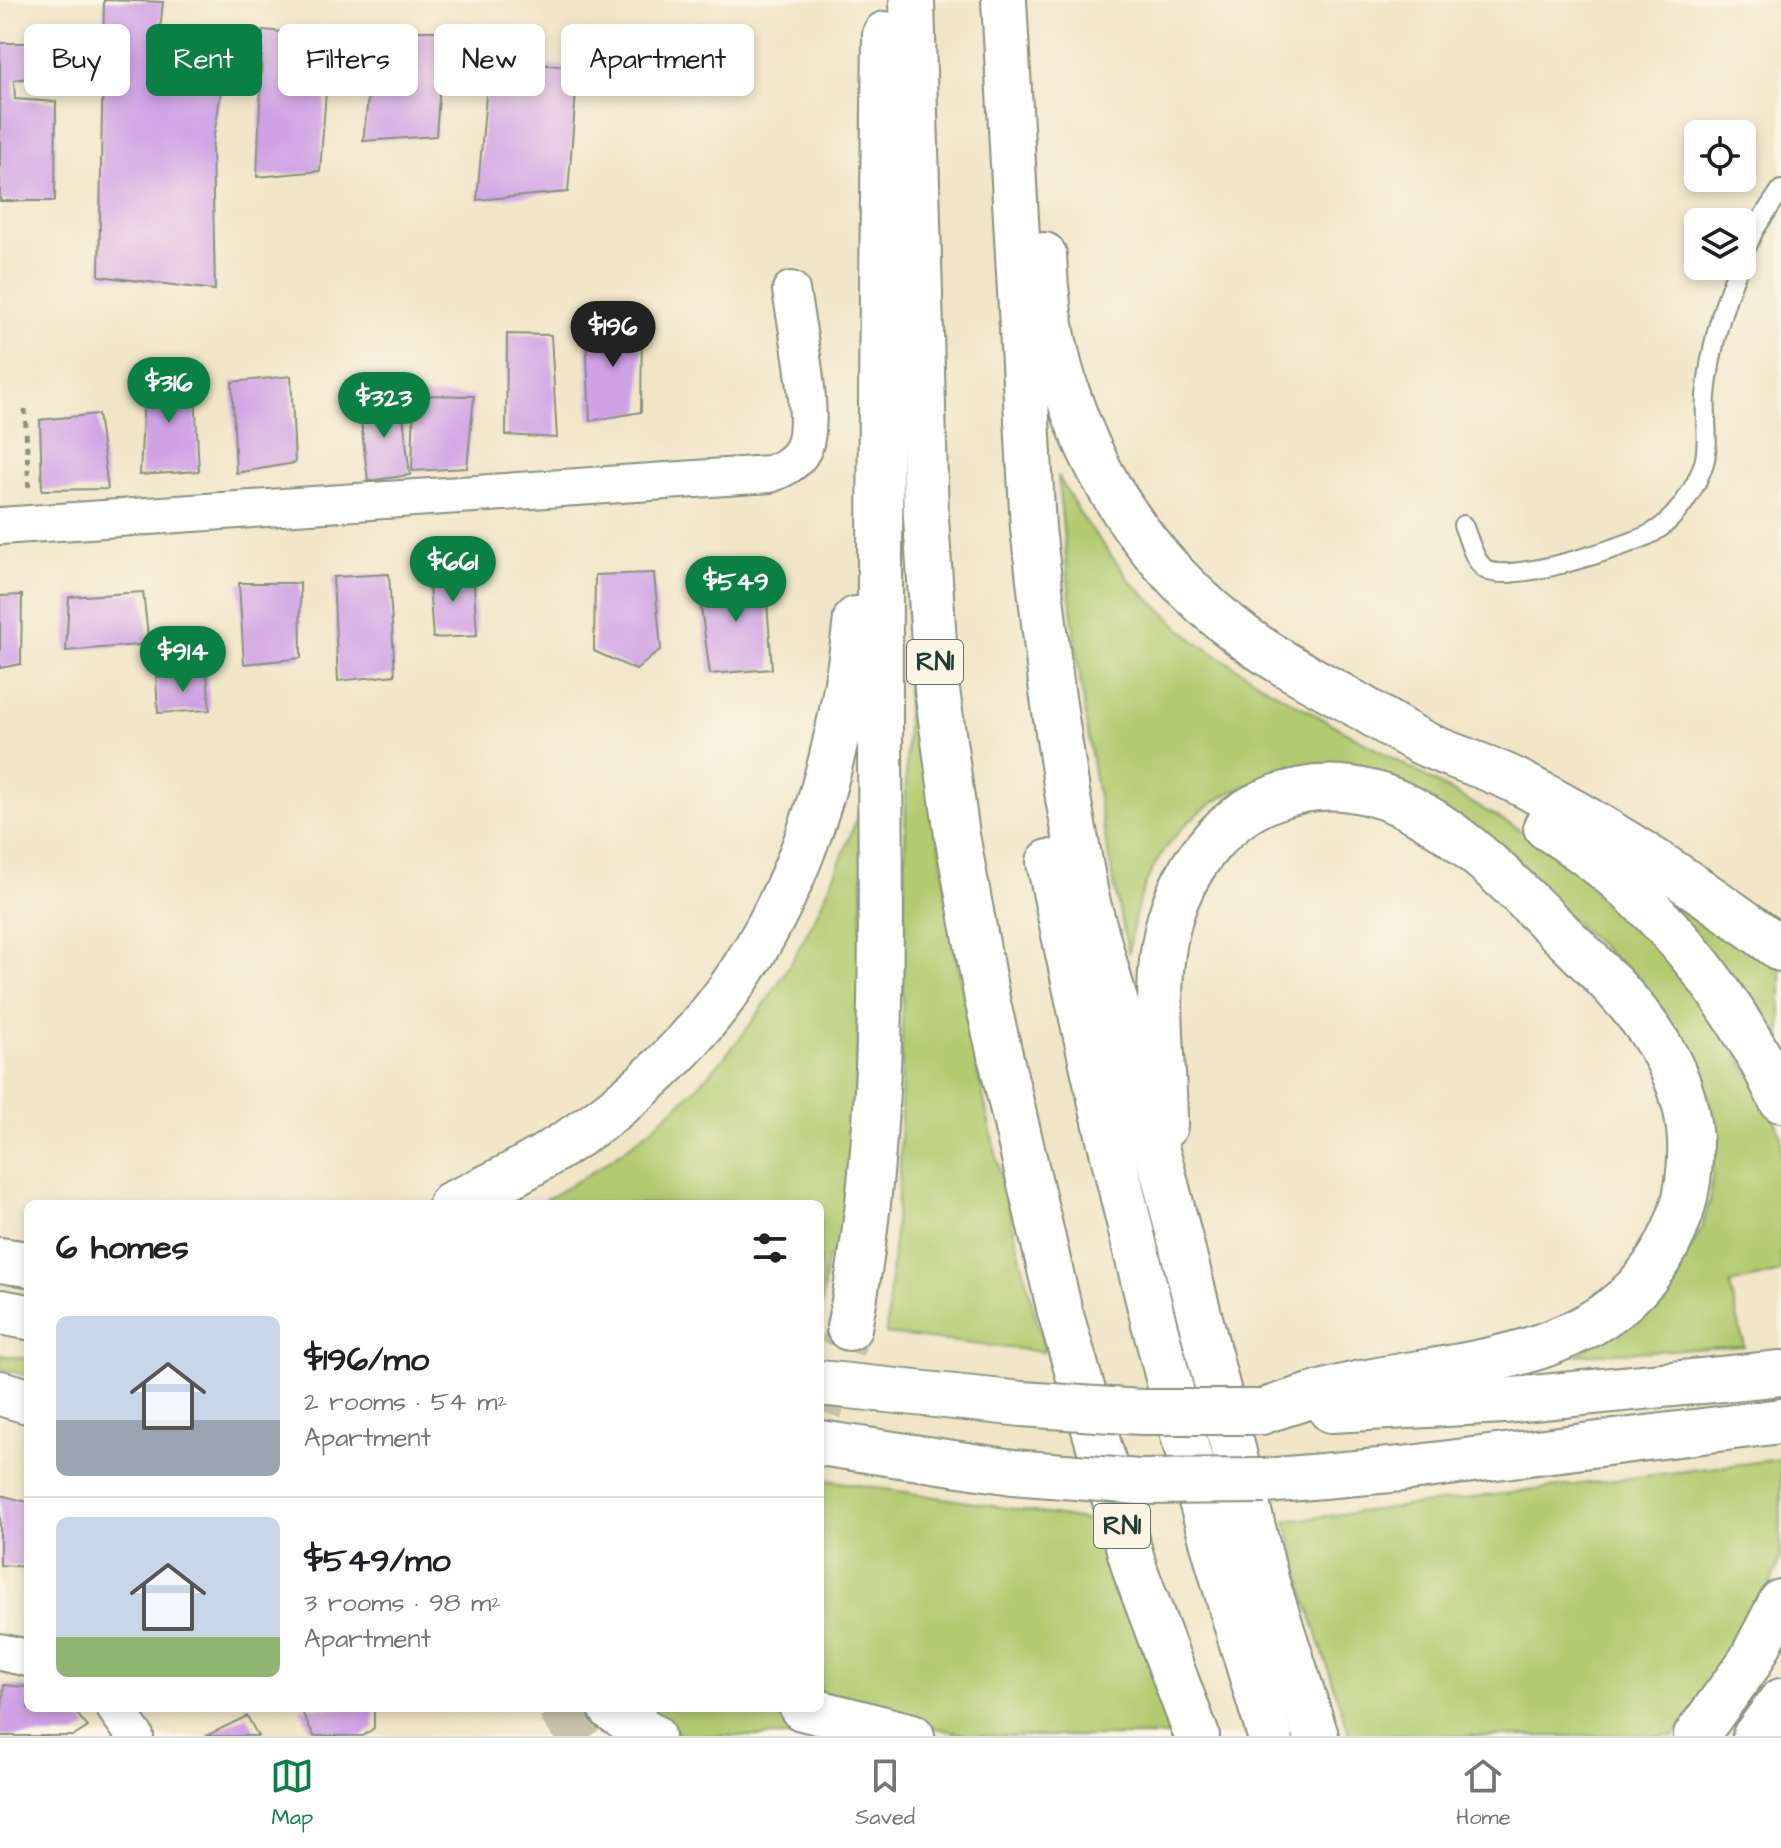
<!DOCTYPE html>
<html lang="en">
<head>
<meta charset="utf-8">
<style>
	body { margin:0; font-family:"Architects Daughter",sans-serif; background:#f2f2f2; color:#202124; height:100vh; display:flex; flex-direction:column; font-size:30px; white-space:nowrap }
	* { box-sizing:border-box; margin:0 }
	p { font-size:26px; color:#757577 }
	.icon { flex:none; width:44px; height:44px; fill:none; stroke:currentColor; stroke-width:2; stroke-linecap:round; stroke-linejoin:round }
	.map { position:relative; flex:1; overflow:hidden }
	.panel { position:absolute; left:24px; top:1200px; width:800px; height:512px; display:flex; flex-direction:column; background:#fff; border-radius:12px; box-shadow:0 4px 12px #0003 }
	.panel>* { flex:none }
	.top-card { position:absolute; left:24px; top:24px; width:800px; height:72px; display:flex; gap:16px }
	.fabs { position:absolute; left:1684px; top:120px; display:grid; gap:16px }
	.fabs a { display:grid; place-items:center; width:72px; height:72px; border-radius:12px; background:#fff; box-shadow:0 4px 12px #0003; font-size:40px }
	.price { position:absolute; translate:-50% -68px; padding:0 18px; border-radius:28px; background:#0b8043; color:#fff; font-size:26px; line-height:52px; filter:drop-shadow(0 2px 4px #0008) }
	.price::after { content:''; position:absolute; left:50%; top:48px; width:24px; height:18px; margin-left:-12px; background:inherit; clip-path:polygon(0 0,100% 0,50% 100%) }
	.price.selected { background:#222; color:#fff }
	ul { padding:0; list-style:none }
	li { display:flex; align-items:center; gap:24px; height:200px; padding:0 32px }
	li+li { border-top:2px solid #e0e0e0 }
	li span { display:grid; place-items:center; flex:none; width:224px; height:160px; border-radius:12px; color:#555 }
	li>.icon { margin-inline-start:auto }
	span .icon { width:96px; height:96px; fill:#fffc; stroke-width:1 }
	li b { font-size:34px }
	h2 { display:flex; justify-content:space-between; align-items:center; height:96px; padding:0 32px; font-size:34px }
	.pill { padding:0 28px; border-radius:12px; background:#fff; box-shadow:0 4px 12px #0003; font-size:28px; line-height:72px }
	.pill.selected { background:#0b8043; color:#fff }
	.dock { display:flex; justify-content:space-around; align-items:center; height:112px; border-top:2px solid #e0e0e0; background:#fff; font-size:22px; color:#757577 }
	.dock a { display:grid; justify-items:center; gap:4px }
	.dock .selected { color:#0b8043 }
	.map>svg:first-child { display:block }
	.green { fill:#b2ca6f; stroke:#688452; stroke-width:2 }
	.building { fill:#cfa2e5 }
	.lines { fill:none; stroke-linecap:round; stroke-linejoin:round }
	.trunk-tunnel { stroke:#c7c3aa; stroke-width:44; stroke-dasharray:44 22; stroke-linecap:butt }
	.service-casing { stroke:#88917e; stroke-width:22 }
	.minor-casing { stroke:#88917e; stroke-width:40 }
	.primary-casing { stroke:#88917e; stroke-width:48 }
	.trunk-casing { stroke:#88917e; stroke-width:48 }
	.path { stroke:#88917e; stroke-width:5; stroke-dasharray:6 6; stroke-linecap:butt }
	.service { stroke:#fff; stroke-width:18 }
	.minor { stroke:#fff; stroke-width:36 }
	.primary { stroke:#fff; stroke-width:44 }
	.trunk { stroke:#fff; stroke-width:44 }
	.trunk-bridge-casing { stroke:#88917e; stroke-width:48; stroke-linecap:butt }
	.trunk-bridge { stroke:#fff; stroke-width:44 }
	.labels { text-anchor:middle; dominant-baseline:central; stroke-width:6; stroke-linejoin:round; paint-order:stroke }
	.shield { fill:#fcf5e5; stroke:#617469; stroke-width:2 }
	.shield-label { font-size:26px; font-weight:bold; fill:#1f3d34 }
</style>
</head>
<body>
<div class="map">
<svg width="1781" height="1736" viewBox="0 0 1781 1736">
	<rect width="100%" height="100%" fill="#fcf5e5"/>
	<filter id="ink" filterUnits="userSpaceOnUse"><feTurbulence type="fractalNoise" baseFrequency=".0125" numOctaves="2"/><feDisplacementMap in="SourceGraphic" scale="16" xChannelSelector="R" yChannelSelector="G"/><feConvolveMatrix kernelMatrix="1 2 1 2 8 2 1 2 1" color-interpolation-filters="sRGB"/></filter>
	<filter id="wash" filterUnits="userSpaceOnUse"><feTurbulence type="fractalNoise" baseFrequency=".006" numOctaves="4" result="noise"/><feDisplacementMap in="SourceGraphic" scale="32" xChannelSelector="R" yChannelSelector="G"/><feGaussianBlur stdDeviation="1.8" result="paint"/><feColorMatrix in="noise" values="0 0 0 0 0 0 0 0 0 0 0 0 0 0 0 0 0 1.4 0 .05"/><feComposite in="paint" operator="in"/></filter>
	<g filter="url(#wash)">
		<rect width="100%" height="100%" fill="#f1e5c7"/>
		<g class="green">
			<path d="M1058,476L1080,514L1132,583L1195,641L1268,688L1547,845L1656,934L1762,1091L1781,1135V1272L1730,1284L1744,1346L1576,1355L1652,1305L1672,1282L1701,1229L1710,1200L1715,1140L1711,1110L1700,1076L1666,1014L1643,986L1504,856L1296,770C1197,791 1138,852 1129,954C1093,796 1072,638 1058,476Z"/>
			<path d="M909,591C924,718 938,846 959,972C981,1100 1012,1226 1045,1352L886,1334L900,1170Z"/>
			<path d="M866,792L850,1245L827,1258L820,1325V1204H537C713,1111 804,977 866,792Z"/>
			<polygon points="1653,880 1781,969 1781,1064"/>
			<polygon points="0,1355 28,1359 28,1376 0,1368"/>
			<path d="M1781,1459C1781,1486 1781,1532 1780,1557C1765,1613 1709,1690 1674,1736H1350L1306,1600L1286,1521Z"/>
			<polygon points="820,1479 1098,1522 1176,1736 969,1736 820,1698"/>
			<polygon points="643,1708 745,1708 853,1736 682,1736"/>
		</g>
		<g id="blocks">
			<g class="building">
				<polygon points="104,0 163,2 156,68 223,79 212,147 215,290 99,276"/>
				<polygon points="263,30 330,37 320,171 257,177"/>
				<polygon points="376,31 444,31 436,136 363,141"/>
				<polygon points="0,43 41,43 39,77 14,80 15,99 56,102 55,201 0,201"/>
				<polygon points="489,61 578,67 568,192 477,200"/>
				<polygon points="585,315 642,330 641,412 590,421"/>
				<polygon points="507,334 551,335 557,438 506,435"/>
				<polygon points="194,373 199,471 140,475 145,375"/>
				<polygon points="291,376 295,463 236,473 232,382"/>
				<polygon points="414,395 474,396 467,468 412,471"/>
				<polygon points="401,400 410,475 368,481 359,405"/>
				<polygon points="98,414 108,489 42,490 40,420"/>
				<polygon points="473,569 477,636 433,638 428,572"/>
				<polygon points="654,573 661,649 636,670 594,651 595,575"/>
				<polygon points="389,574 395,675 338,681 333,577"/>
				<polygon points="765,576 772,669 710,674 697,578"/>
				<polygon points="239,583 300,583 301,658 244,664"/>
				<polygon points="143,592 149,644 66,651 69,597"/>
				<polygon points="22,595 21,664 0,668 0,596"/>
				<polygon points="207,674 210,710 158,713 156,677"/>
				<polygon points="0,1495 28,1502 28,1567 0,1565"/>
				<polygon points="4,1685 28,1687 28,1708 72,1708 88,1727 74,1736 0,1736"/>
				<polygon points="300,1708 374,1708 374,1728 363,1736 314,1736"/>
				<polygon points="247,1716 258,1736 206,1736"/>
			</g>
		</g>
	</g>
	<g filter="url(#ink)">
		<use href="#blocks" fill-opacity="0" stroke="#88917e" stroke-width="2"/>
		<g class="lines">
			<g class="trunk-tunnel">
				<polyline points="820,1411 849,1328"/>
				<polyline points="552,1736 593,1708"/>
			</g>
			<defs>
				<g id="service">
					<polyline points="1742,258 1754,230 1781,190"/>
					<path d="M1463,525C1469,539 1473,559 1485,569C1506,586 1630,546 1654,532C1677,518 1696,488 1704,463C1710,443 1704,417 1706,396C1710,353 1722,306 1739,266"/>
				</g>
				<g id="minor">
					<path d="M0,526L770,474C783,469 796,463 803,449C817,420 796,325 791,290"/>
					<polyline points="0,1652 28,1658"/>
					<polyline points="115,1708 135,1736"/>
				</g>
				<polyline id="primary" points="1755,1736 1781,1701"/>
				<g id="trunk">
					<polyline points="912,0 926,518 937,690 957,835 987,999 1060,1312 1136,1573 1197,1736"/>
					<polyline points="1004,0 1033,528 1052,691 1068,798 1087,900 1165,1180 1267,1583 1316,1736"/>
					<path d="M1044,255C1049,411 1120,544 1244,637C1276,661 1313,680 1347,699C1372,713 1396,729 1421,742C1451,757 1485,765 1516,781C1609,828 1697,886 1781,949"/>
					<path d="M1546,827C1651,891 1730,990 1781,1100"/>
					<path d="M1049,862C1109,1157 1181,1450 1270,1736"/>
					<path d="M1165,1126C1165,1051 1148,969 1177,898C1195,855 1227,817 1269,800C1382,754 1471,845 1545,918C1622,994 1705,1062 1688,1181C1682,1227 1658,1270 1624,1300C1554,1362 1444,1366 1357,1384C1324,1391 1293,1401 1261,1412"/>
					<path d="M451,1204C716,1089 824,897 856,619"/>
					<polyline points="0,1260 28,1264"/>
					<polyline points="0,1312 28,1317"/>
					<path d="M849,1328C889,1128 880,922 880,718C879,490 882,262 885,34"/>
					<polyline points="820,1383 1022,1404"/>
					<polyline points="0,1393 28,1401"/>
					<polyline points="1331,1410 1504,1401 1781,1373"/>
					<polyline points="820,1443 1013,1472"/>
					<polyline points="1265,1481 1402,1469 1781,1421"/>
					<polyline points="611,1708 652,1736"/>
					<polyline points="802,1708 912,1736"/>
					<polyline points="1696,1736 1750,1662 1781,1602"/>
				</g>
			</defs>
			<use href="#service" class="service-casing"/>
			<use href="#minor" class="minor-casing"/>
			<use href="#primary" class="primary-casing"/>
			<use href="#trunk" class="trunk-casing"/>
			<polyline class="path" points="25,409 29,492"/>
			<use href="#service" class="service"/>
			<use href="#minor" class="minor"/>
			<use href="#primary" class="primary"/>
			<use href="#trunk" class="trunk"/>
			<defs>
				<g id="trunk-bridge">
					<polyline points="1022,1404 1141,1412 1261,1412"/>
					<polyline points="1013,1472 1139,1482 1265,1481"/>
				</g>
			</defs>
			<use href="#trunk-bridge" class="trunk-bridge-casing"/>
			<use href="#trunk-bridge" class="trunk-bridge"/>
		</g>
	</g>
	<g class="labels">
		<g class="shield">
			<rect x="907" y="640" width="56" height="44" rx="6"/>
			<rect x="1094" y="1504" width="56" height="44" rx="6"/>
		</g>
		<g class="shield-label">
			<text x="935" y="662">RN1</text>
			<text x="1122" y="1526">RN1</text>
		</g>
	</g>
</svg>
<div class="fabs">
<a><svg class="icon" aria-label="locate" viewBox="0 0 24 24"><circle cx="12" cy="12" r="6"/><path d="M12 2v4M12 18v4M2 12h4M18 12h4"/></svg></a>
<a><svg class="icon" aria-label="layers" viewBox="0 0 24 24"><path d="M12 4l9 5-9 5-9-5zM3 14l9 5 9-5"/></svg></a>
</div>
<b class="price selected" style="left:613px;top:369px">$196</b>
<b class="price" style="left:169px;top:425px">$316</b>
<b class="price" style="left:384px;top:440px">$323</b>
<b class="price" style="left:453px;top:604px">$661</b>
<b class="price" style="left:736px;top:624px">$549</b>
<b class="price" style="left:183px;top:694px">$914</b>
<div class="top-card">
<a class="pill">Buy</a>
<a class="pill selected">Rent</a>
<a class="pill">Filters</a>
<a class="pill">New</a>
<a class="pill">Apartment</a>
</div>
<section class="panel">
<h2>6 homes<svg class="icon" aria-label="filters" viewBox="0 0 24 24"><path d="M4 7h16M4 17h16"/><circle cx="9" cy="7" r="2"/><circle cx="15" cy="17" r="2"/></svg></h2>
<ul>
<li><span style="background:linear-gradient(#c9d6e8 65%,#9aa5b1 0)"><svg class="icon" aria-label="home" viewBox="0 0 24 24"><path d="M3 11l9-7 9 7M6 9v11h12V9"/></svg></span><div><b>$196/mo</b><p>2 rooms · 54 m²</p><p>Apartment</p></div></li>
<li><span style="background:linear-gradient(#c9d6e8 75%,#8fb573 0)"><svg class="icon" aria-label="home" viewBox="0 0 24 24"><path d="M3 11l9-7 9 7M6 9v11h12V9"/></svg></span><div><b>$549/mo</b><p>3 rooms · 98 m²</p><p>Apartment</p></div></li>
</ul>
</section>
</div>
<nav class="dock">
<a class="selected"><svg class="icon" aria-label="map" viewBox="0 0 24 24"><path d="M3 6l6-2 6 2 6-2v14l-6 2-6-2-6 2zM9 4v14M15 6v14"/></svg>Map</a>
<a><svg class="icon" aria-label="saved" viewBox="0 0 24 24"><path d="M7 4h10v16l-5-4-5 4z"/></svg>Saved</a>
<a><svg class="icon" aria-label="home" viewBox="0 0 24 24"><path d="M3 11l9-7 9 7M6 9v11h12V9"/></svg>Home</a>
</nav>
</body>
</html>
